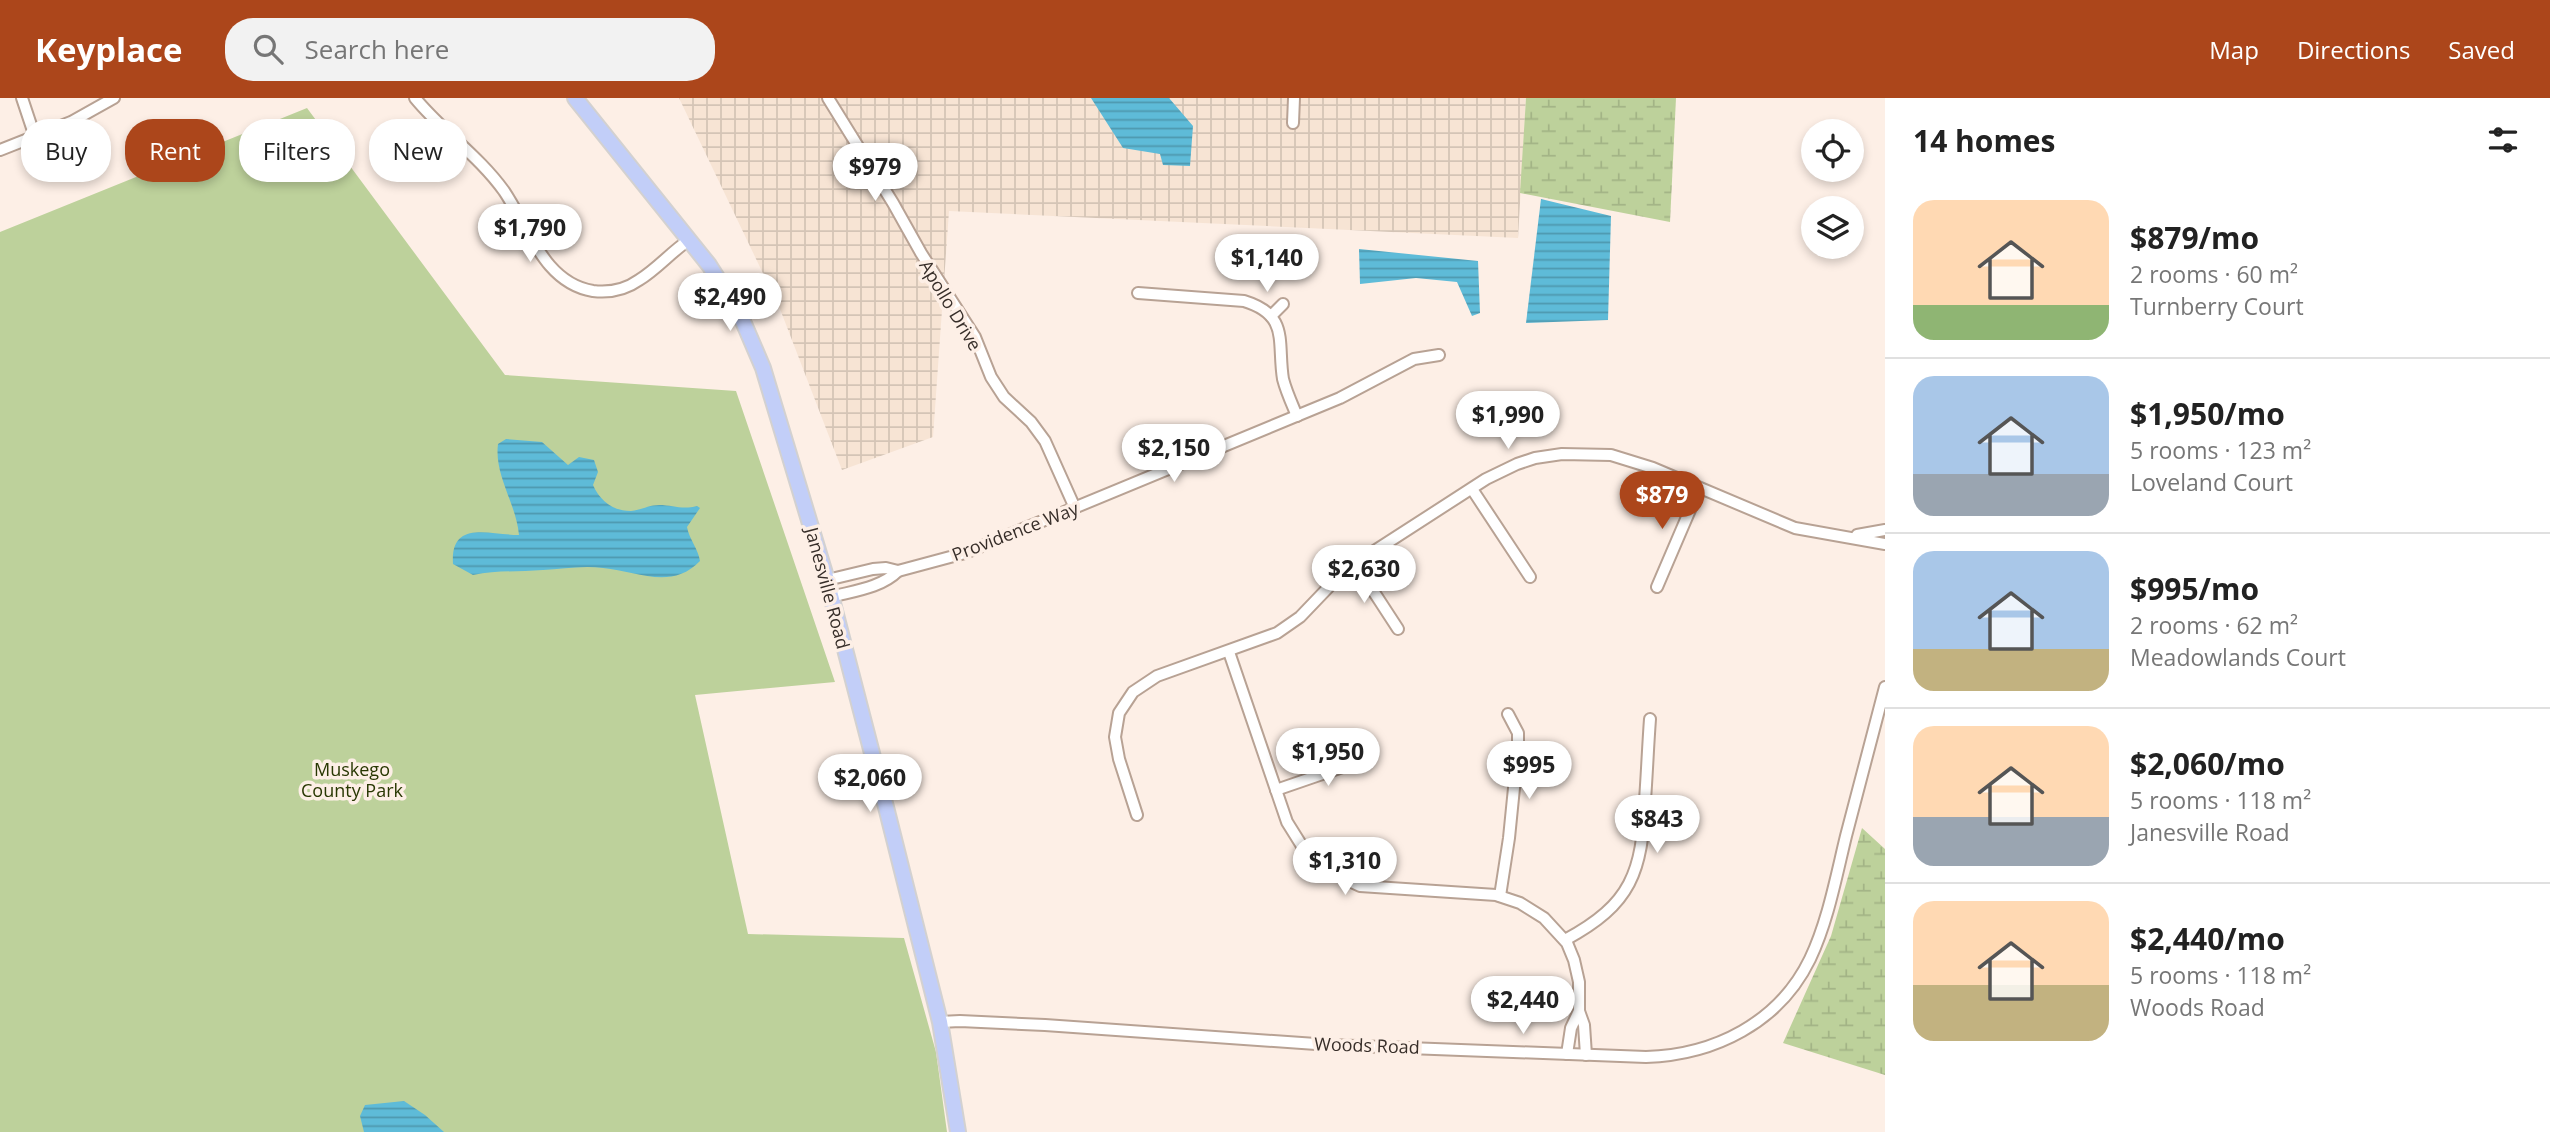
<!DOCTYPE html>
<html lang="en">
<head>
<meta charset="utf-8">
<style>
	body { margin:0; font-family:"Open Sans",sans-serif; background:#f2f2f2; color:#222; height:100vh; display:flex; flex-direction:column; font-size:26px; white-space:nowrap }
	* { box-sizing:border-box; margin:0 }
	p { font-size:23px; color:#767676 }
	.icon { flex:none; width:38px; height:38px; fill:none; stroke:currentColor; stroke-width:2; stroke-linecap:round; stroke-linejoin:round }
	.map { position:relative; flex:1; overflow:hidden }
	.side { display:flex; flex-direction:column; background:#fff; width:665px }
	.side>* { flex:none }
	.guide { position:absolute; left:21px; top:21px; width:665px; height:63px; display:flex; gap:14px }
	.fabs { position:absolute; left:1801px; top:21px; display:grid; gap:14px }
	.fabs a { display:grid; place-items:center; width:63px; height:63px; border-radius:50%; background:#fff; box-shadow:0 4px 10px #0003; font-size:35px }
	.price { position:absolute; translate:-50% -60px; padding:0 16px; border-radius:24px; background:#fff; color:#222; font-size:23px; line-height:46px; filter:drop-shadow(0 2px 4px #0008) }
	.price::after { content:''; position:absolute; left:50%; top:42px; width:21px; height:16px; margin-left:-10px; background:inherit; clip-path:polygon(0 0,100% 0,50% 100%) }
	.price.on { background:#ac461b; color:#fff }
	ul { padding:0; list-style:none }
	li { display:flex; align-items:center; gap:21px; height:175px; padding:0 28px }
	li+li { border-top:2px solid #e0e0e0 }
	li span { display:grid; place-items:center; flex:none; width:196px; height:140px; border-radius:21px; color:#555 }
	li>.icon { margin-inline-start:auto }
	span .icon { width:84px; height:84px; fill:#fffc; stroke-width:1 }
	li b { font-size:30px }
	h2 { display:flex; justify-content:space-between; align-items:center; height:84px; padding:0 28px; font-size:30px }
	.tag { padding:0 24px; border-radius:28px; background:#fff; box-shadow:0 4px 10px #0003; font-size:24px; line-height:63px }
	.tag.on { background:#ac461b; color:#fff }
	header { display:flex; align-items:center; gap:42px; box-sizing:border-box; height:98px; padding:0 35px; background:#ac461b; color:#fff }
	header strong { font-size:33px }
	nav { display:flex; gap:38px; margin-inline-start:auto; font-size:24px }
	.search { width:490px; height:63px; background:#f2f2f2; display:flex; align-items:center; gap:18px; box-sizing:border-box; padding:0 24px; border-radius:28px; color:#767676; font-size:26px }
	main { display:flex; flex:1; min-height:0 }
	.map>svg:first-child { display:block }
	.industrial { fill:url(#industrial-grid) }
	.wetland { fill:url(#wetland-marsh) }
	.park { fill:#bdd19b }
	.water { fill:url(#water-rules) }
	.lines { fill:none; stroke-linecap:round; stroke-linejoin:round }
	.minor-casing { stroke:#b8a294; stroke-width:14 }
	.major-casing { stroke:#d3d1d0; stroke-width:18 }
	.minor { stroke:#fff; stroke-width:10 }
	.major { stroke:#c2cef8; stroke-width:14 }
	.labels { text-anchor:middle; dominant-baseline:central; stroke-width:7; stroke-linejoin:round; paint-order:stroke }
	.street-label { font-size:18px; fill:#372e29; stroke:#fdefe6 }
	.park-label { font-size:18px; fill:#293803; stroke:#fdefe6 }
</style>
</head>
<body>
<header>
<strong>Keyplace</strong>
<div class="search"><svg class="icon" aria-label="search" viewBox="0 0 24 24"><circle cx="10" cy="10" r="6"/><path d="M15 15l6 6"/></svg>Search here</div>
<nav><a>Map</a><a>Directions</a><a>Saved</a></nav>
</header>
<main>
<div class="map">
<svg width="1885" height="1034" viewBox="0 0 1885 1034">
	<defs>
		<pattern id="industrial-grid" width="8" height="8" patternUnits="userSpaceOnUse" patternTransform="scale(1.75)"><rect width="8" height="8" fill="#f7e4d4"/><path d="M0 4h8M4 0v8" fill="none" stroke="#d4c4b6"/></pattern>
		<pattern id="wetland-marsh" width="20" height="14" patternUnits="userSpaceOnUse" patternTransform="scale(1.75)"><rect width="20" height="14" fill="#bdd19b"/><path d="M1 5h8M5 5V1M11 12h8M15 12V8" fill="none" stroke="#a3b486"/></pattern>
		<pattern id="water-rules" width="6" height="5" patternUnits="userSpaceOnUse" patternTransform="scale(1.75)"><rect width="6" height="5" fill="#5ebbd8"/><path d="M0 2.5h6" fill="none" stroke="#4e98af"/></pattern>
	</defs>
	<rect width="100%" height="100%" fill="#fdefe6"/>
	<polygon class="industrial" points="679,0 1526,0 1518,140 949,113 933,339 842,372 780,211"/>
	<g class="wetland">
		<polygon points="1526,0 1676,0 1670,124 1520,95"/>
		<polygon points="1862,730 1885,751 1885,977 1783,945 1831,838"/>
	</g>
	<polygon class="park" points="307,10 505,277 736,293 835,584 695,597 748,836 904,840 936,954 947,1034 0,1034 0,134"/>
	<g class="water">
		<polygon points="1091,0 1169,0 1193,28 1190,68 1163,67 1160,56 1123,50"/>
		<polygon points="1541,101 1611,118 1608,222 1526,225"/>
		<polygon points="1359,151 1478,163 1480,215 1472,218 1457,184 1416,180 1360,186"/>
		<path d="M506,341L542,344L568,367L579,359L594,362L598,374L593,387C600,403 613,413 631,413C641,412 649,407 659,407C673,407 682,412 697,408L700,410L687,429C689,441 698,450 700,463C671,493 637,473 603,470C583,467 563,471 543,472C519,474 497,472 473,477L453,466C450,421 490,437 519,437C516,405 494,377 498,346Z"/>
		<polygon points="404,1003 425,1017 444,1034 364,1034 360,1018 365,1007"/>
	</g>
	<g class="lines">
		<defs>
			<g id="minor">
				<polyline points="22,0 35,39"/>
				<path d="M415,0C442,33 479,58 504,93C529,130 544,185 593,193C610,195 625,192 639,182C657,171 671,154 689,142"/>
				<polyline points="828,0 893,105 921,155 975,239 991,279 1004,299 1031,324 1045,343 1075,410"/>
				<polyline points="1293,25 1294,0"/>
				<polyline points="0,52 71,24 114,0"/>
				<path d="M1138,195L1244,203C1290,217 1277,244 1283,281C1286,293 1292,306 1297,318"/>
				<polyline points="1271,218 1283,206"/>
				<polyline points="1472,391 1530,479"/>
				<polyline points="1857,437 1885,432"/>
				<polyline points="1355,465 1398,531"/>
				<polyline points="827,482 873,471 886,470 898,473 965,455 1340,300 1414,261 1439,257"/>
				<polyline points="1657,489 1699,391"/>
				<path d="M831,499C853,493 881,490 898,473"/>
				<polyline points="1229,554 1287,724 1307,756 1326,772 1360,788 1496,797 1520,805 1544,820 1567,845 1574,862 1579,884 1579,913 1584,927 1586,957"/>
				<polyline points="1276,692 1369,660"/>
				<polyline points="1137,717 1119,661 1115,639 1119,615 1133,594 1157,578 1277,535 1300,519 1345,472 1486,381 1517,366 1535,360 1562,356 1611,357 1653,370 1795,430 1885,446"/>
				<polyline points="1500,798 1509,740 1518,650 1518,635 1508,616"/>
				<path d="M1565,842C1632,806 1642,774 1645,702C1647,675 1648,648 1650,621"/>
				<path d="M940,924L960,923L1045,927L1330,947L1646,959C1714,957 1779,925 1810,861C1828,823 1836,779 1846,738C1859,688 1872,639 1885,589"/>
				<polyline points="1567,956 1571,930 1579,913"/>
			</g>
			<polyline id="major" points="575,0 709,167 739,214 763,270 827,482 887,713 940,924 958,1034"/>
		</defs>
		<use href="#minor" class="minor-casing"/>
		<use href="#major" class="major-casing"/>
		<use href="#minor" class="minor"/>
		<use href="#major" class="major"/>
	</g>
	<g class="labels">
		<g class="street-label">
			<text transform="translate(951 207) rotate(59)">Apollo Drive</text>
			<text transform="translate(1015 433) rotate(-21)">Providence Way</text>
			<text transform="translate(828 490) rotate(75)">Janesville Road</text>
			<text transform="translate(1367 947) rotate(2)">Woods Road</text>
		</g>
		<g class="park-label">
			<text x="352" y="671">Muskego<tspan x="352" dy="21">County Park</tspan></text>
		</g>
	</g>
</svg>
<div class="fabs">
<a><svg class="icon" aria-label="locate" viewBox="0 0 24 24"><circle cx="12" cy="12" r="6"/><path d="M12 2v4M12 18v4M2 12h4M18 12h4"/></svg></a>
<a><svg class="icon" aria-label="layers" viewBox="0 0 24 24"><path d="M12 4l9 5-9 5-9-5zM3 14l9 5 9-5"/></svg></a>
</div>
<b class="price" style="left:875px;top:105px">$979</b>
<b class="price" style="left:530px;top:166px">$1,790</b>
<b class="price" style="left:1267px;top:196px">$1,140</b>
<b class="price" style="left:730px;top:235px">$2,490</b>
<b class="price" style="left:1508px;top:353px">$1,990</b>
<b class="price" style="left:1174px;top:386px">$2,150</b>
<b class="price on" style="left:1662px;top:433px">$879</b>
<b class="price" style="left:1364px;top:507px">$2,630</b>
<b class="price" style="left:1328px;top:690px">$1,950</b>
<b class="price" style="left:1529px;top:703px">$995</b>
<b class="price" style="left:870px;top:716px">$2,060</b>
<b class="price" style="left:1657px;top:757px">$843</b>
<b class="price" style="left:1345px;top:799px">$1,310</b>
<b class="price" style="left:1523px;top:938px">$2,440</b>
<div class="guide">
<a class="tag">Buy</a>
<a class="tag on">Rent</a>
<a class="tag">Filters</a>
<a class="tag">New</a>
</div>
</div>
<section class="side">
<h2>14 homes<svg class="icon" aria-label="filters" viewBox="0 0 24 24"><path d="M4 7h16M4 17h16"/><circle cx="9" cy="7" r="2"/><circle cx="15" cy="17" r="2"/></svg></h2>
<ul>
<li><span style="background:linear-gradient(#ffd9b3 75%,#8fb573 0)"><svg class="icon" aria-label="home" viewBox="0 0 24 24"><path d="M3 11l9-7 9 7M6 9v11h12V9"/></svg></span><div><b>$879/mo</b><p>2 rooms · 60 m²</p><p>Turnberry Court</p></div></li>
<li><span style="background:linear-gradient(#a9c7e8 70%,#9aa5b1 0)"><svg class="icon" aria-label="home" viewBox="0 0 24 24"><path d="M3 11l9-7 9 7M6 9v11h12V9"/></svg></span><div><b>$1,950/mo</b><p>5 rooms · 123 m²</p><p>Loveland Court</p></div></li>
<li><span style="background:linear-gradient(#a9c7e8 70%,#c2b280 0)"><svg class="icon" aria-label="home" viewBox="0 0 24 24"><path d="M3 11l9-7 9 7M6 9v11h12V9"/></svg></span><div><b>$995/mo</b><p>2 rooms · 62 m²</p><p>Meadowlands Court</p></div></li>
<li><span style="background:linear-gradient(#ffd9b3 65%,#9aa5b1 0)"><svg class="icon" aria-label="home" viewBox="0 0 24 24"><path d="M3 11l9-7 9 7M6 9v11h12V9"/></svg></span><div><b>$2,060/mo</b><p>5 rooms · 118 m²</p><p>Janesville Road</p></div></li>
<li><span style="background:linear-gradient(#ffd9b3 60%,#c2b280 0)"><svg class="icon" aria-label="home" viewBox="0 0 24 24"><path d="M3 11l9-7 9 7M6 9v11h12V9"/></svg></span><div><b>$2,440/mo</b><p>5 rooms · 118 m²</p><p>Woods Road</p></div></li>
</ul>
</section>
</main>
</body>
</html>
